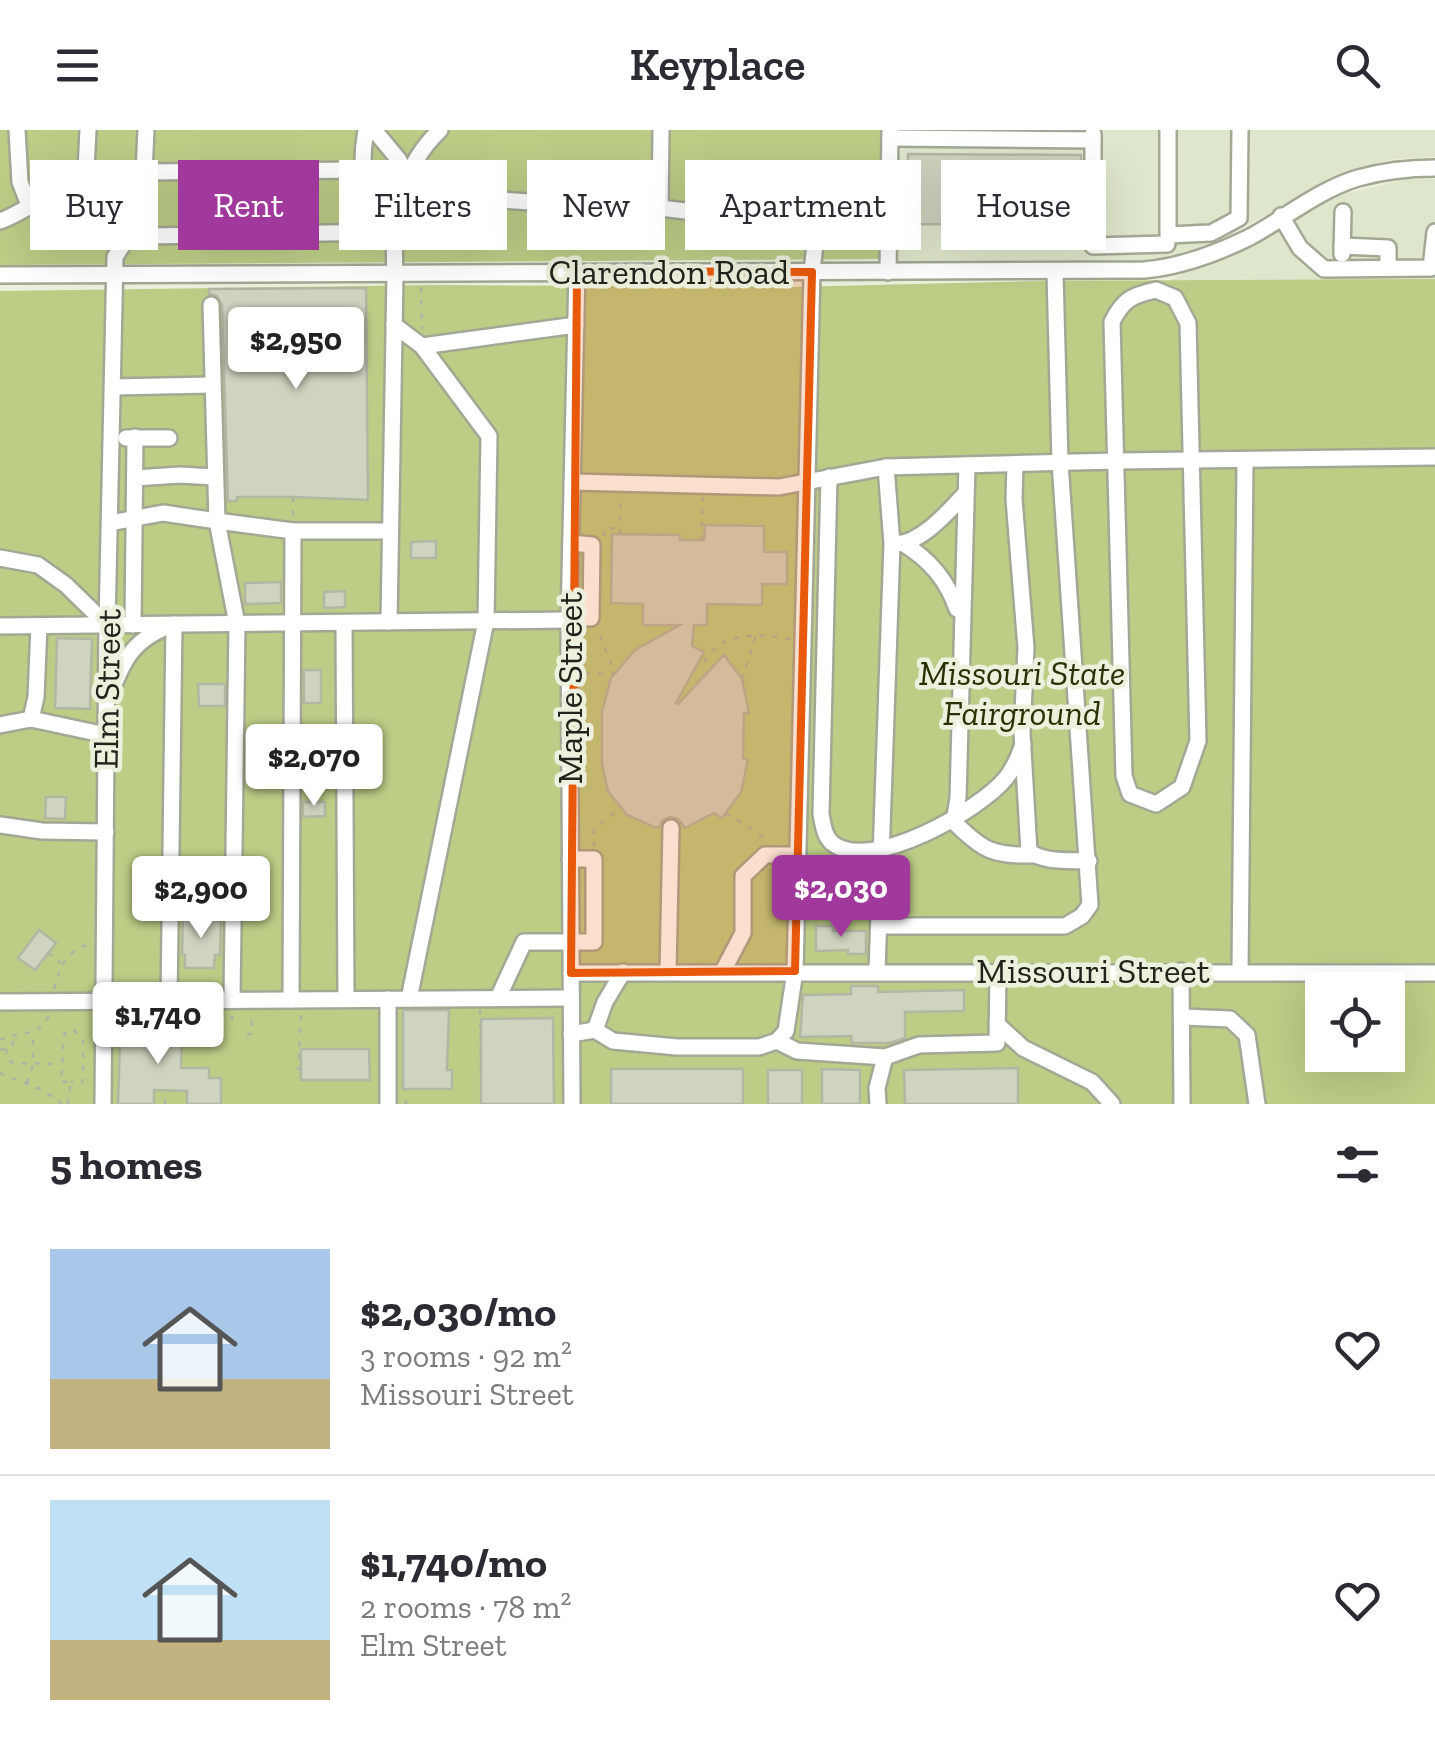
<!DOCTYPE html>
<html lang="en">
<head>
<meta charset="utf-8">
<style>
	body { margin:0; font-family:"Zilla Slab",serif; background:#f2f2f3; color:#2b2b33; height:100vh; display:flex; flex-direction:column; font-size:38px; white-space:nowrap }
	* { box-sizing:border-box; margin:0 }
	p { font-size:32px; color:#7c7c81 }
	.icon { flex:none; width:55px; height:55px; fill:none; stroke:currentColor; stroke-width:2; stroke-linecap:round; stroke-linejoin:round }
	.map { position:relative; height:974px; overflow:hidden }
	.drawer { display:flex; flex-direction:column; background:#fff; flex:1 }
	.drawer>* { flex:none }
	.banner { position:absolute; left:30px; top:30px; width:1375px; height:90px; display:flex; gap:20px }
	.fabs { position:absolute; left:1305px; top:842px; display:grid; gap:20px }
	.fabs a { display:grid; place-items:center; width:100px; height:100px; border-radius:0px; background:#fff; box-shadow:0 10px 40px #0002; font-size:50px }
	.price { position:absolute; translate:-50% -85px; padding:0 22px; border-radius:10px; background:#fff; color:#222; font-size:32px; line-height:65px; filter:drop-shadow(0 2px 5px #0008) }
	.price::after { content:''; position:absolute; left:50%; top:60px; width:30px; height:22px; margin-left:-15px; background:inherit; clip-path:polygon(0 0,100% 0,50% 100%) }
	.price.selected { background:#a1399c; color:#fff }
	ul { padding:0; list-style:none }
	li { display:flex; align-items:center; gap:30px; height:250px; padding:0 50px }
	li+li { border-top:2px solid #e1e1e2 }
	li span { display:grid; place-items:center; flex:none; width:280px; height:200px; border-radius:0px; color:#555 }
	li>.icon { margin-inline-start:auto }
	span .icon { width:120px; height:120px; fill:#fffc; stroke-width:1 }
	li b { font-size:42px }
	h2 { display:flex; justify-content:space-between; align-items:center; height:120px; padding:0 50px; font-size:42px }
	.pill { padding:0 35px; border-radius:0px; background:#fff; box-shadow:0 10px 40px #0002; font-size:35px; line-height:90px }
	.pill.selected { background:#a1399c; color:#fff }
	header { display:flex; justify-content:space-between; align-items:center; height:130px; padding:0 50px; background:#fff; font-size:45px; font-weight:600 }
	.map>svg:first-child { display:block }
	.built { fill:#dee6cb }
	.green { fill:#bccd86; fill-rule:evenodd }
	.building { fill:#cfd4c0; stroke:#b2b7a4; stroke-width:2.5 }
	.lines { fill:none; stroke-linecap:round; stroke-linejoin:round }
	.minor-casing { stroke:#a3a895; stroke-width:20 }
	.path { stroke:#afb3a3; stroke-width:2.5; stroke-dasharray:5 8; stroke-linecap:butt }
	.minor { stroke:#fff; stroke-width:15 }
	.marked { fill:#e8590c; fill-opacity:0.2; stroke:#e8590c; stroke-width:8; stroke-linejoin:round }
	.labels { text-anchor:middle; dominant-baseline:central; stroke-width:9; stroke-linejoin:round; paint-order:stroke }
	.street-label { font-size:35px; fill:#21231c; stroke:#ecf1dd }
	.park-label { font-size:35px; font-style:italic; fill:#293105; stroke:#ecf1dd }
</style>
</head>
<body>
<header><svg class="icon" aria-label="menu" viewBox="0 0 24 24"><path d="M4 6h16M4 12h16M4 18h16"/></svg>Keyplace<svg class="icon" aria-label="search" viewBox="0 0 24 24"><circle cx="10" cy="10" r="6"/><path d="M15 15l6 6"/></svg></header>
<div class="map">
<svg width="1435" height="974" viewBox="0 0 1435 974">
	<rect width="100%" height="100%" fill="#ecf1dd"/>
	<g class="built">
		<polygon points="882,0 1435,0 1435,27 1394,29 1356,38 1214,113 1162,128 1113,135 898,135 880,129"/>
		<polygon points="1407,49 1435,49 1435,151 1168,152 1188,140 1257,111 1336,66"/>
	</g>
	<g class="green">
		<polygon points="0,0 882,0 880,129 0,135"/>
		<path d="M1435,149V974H0V161L433,155L794,157L1041,151ZM1322,860H1388V925H1322Z"/>
	</g>
	<g class="building">
		<polygon points="908,24 1081,25 1081,95 908,94"/>
		<polygon points="66,91 67,117 52,118 51,92"/>
		<polygon points="366,158 368,370 293,367 237,367 237,371 228,371 222,175 217,166 209,164 209,159"/>
		<polygon points="705,395 764,396 764,422 787,422 787,454 762,454 762,475 707,474 707,495 694,495 692,516 704,522 676,573 678,574 724,525 742,549 749,583 744,583 743,628 748,630 741,662 722,688 714,683 685,698 678,689 670,687 662,691 660,697 654,697 627,685 608,661 602,634 602,582 611,548 635,520 680,495 643,495 643,474 611,473 612,404 680,405 680,410 704,410"/>
		<polygon points="436,411 436,428 411,428 411,412"/>
		<polygon points="281,452 281,473 245,474 245,453"/>
		<polygon points="345,461 345,477 324,478 324,462"/>
		<polygon points="57,508 92,509 90,579 55,578"/>
		<rect x="304" y="540" width="17" height="33"/>
		<polygon points="198,554 225,554 225,576 199,576"/>
		<polygon points="46,667 66,667 65,689 45,688"/>
		<polygon points="303,672 325,672 325,686 303,687"/>
		<polygon points="183,785 221,786 220,825 215,825 214,838 185,838 185,825 182,824"/>
		<polygon points="816,796 833,796 833,801 866,801 866,824 848,824 848,820 816,821"/>
		<polygon points="39,800 56,813 35,840 18,828"/>
		<polygon points="851,856 878,856 878,862 964,860 964,881 905,882 905,908 890,913 852,913 851,906 800,907 803,865 851,864"/>
		<polygon points="403,880 449,880 447,940 452,940 452,959 403,959"/>
		<polygon points="121,882 148,882 148,905 182,906 181,938 209,938 209,948 221,948 221,974 187,974 187,961 154,960 154,974 118,974"/>
		<polygon points="553,888 554,974 481,974 481,889"/>
		<polygon points="301,919 369,919 370,950 301,950"/>
		<polygon points="1018,938 1018,974 905,974 904,940"/>
		<rect x="611" y="939" width="132" height="35"/>
		<polygon points="822,939 860,940 860,974 822,974"/>
		<rect x="768" y="940" width="34" height="34"/>
	</g>
	<g class="lines">
		<defs>
			<g id="minor">
				<polyline points="17,0 20,52 29,75"/>
				<path d="M366,0C360,34 361,79 386,105"/>
				<polyline points="374,0 399,30 407,50"/>
				<polyline points="1168,0 1168,105 1211,103 1239,88 1240,0"/>
				<polyline points="1093,4 1093,116 1167,114"/>
				<polyline points="890,8 1093,10"/>
				<polyline points="144,42 364,40"/>
				<polyline points="473,68 617,78 660,78"/>
				<polyline points="84,79 88,0"/>
				<polyline points="1281,86 1300,118 1324,139 1431,138 1435,102"/>
				<path d="M0,91C18,85 31,72 51,71C74,69 89,86 109,95C120,100 134,101 147,106L382,102"/>
				<polyline points="1342,116 1388,118 1388,138"/>
				<polyline points="1342,124 1343,82"/>
				<polyline points="888,142 890,0"/>
				<path d="M0,145L1144,140C1180,137 1215,124 1248,108C1284,89 1318,60 1358,48C1383,41 1409,38 1435,38"/>
				<path d="M1156,160L1175,168L1188,193L1198,611L1182,657L1156,674L1130,664L1124,646L1112,192C1123,169 1133,165 1156,160Z"/>
				<polyline points="211,175 217,391 293,401 291,870"/>
				<polyline points="394,195 422,216 489,306 486,491 409,869"/>
				<polyline points="422,216 576,195"/>
				<polyline points="113,257 212,255"/>
				<polyline points="126,308 169,308"/>
				<path d="M1015,334L1014,369L1026,518L1022,603L1029,721C1044,733 1069,730 1089,731"/>
				<path d="M967,335L958,668L954,692C982,720 993,726 1032,725"/>
				<path d="M829,347L821,684C823,694 824,706 832,713C870,744 980,680 1006,648C1014,638 1019,626 1023,614"/>
				<polyline points="135,348 180,345 214,347"/>
				<polyline points="572,352 779,357 886,337 1116,331 1435,327"/>
				<polyline points="110,393 163,383 217,391 237,494 232,869"/>
				<polyline points="293,401 389,401"/>
				<path d="M896,414C921,413 947,383 964,365"/>
				<path d="M904,414C930,430 947,450 957,479"/>
				<polyline points="0,428 38,435 66,455 107,495"/>
				<polyline points="569,487 591,488 592,415 571,413"/>
				<path d="M389,492L395,144C392,89 399,39 440,0"/>
				<polyline points="344,493 346,869"/>
				<polyline points="133,495 135,307"/>
				<polyline points="0,496 569,490"/>
				<path d="M110,565C124,527 135,508 174,494L169,869"/>
				<polyline points="31,589 36,567 39,496"/>
				<polyline points="0,595 31,589 106,605"/>
				<polyline points="0,695 42,701 106,702"/>
				<polyline points="879,796 1065,796 1082,786 1090,775 1060,332 1055,143"/>
				<polyline points="723,841 743,803 743,746 765,725 798,725"/>
				<polyline points="877,841 892,414 886,337"/>
				<polyline points="1181,841 1182,974"/>
				<polyline points="668,842 671,698"/>
				<polyline points="1240,842 1245,330"/>
				<polyline points="571,843 1435,843"/>
				<polyline points="498,868 524,812 594,812 594,729 570,729"/>
				<polyline points="0,872 571,868"/>
				<polyline points="1183,887 1230,889 1247,905 1257,974"/>
				<polyline points="997,894 1023,918 1092,952 1112,974"/>
				<polyline points="595,900 613,911 677,917 759,917 777,911 786,901 795,841 812,142 816,104 812,93 788,85 737,87 660,78 661,0"/>
				<polyline points="571,904 595,900 605,872 623,842"/>
				<polyline points="777,911 797,921 885,927"/>
				<polyline points="103,974 107,495 115,127 132,100 143,63 146,0"/>
				<polyline points="388,974 388,869"/>
				<polyline points="572,974 569,490 577,141"/>
				<polyline points="878,974 877,958 885,927 919,915 997,913 998,841"/>
			</g>
		</defs>
		<use href="#minor" class="minor-casing"/>
		<g class="path">
			<polyline points="418,55 421,107"/>
			<polyline points="1078,99 1074,99 1074,118 1078,118"/>
			<polyline points="421,157 422,199"/>
			<polyline points="293,367 293,389"/>
			<polyline points="620,404 621,364"/>
			<polyline points="604,406 605,398 620,399"/>
			<polyline points="701,410 703,367"/>
			<path d="M704,532C725,499 757,504 791,509"/>
			<polyline points="585,544 615,543 601,509 601,499"/>
			<polyline points="742,549 756,505"/>
			<polyline points="726,683 765,708 765,713"/>
			<polyline points="594,717 594,699 621,678"/>
			<polyline points="48,823 61,833"/>
			<path d="M54,859C60,837 66,820 90,814"/>
			<polyline points="480,880 481,939"/>
			<polyline points="232,886 232,898"/>
			<polyline points="247,904 252,904 251,886"/>
			<path d="M0,910C18,901 38,908 49,886"/>
			<polyline points="6,919 7,929 12,933 58,934"/>
			<polyline points="0,920 11,917 15,907"/>
			<polyline points="301,939 298,939 301,884"/>
			<polyline points="0,943 40,959 63,974"/>
			<polyline points="27,953 33,935 33,904"/>
			<polyline points="406,970 406,974"/>
			<polyline points="68,974 71,952 61,952 64,904 74,900 83,911 83,948 82,953 71,952"/>
			<polyline points="165,974 166,960"/>
		</g>
		<use href="#minor" class="minor"/>
	</g>
	<path class="marked" d="M577,141L812,142L795,841L571,843Z"/>
	<g class="labels">
		<g class="street-label">
			<text x="669" y="142">Clarendon Road</text>
			<text transform="translate(570 558) rotate(-90)">Maple Street</text>
			<text transform="translate(107 559) rotate(-89)">Elm Street</text>
			<text x="1093" y="841">Missouri Street</text>
		</g>
		<g class="park-label">
			<text x="1022" y="543">Missouri State<tspan x="1022" dy="40">Fairground</tspan></text>
		</g>
	</g>
</svg>
<div class="fabs">
<a><svg class="icon" aria-label="locate" viewBox="0 0 24 24"><circle cx="12" cy="12" r="6"/><path d="M12 2v4M12 18v4M2 12h4M18 12h4"/></svg></a>
</div>
<b class="price" style="left:296px;top:262px">$2,950</b>
<b class="price" style="left:314px;top:679px">$2,070</b>
<b class="price selected" style="left:841px;top:810px">$2,030</b>
<b class="price" style="left:201px;top:811px">$2,900</b>
<b class="price" style="left:158px;top:937px">$1,740</b>
<div class="banner">
<a class="pill">Buy</a>
<a class="pill selected">Rent</a>
<a class="pill">Filters</a>
<a class="pill">New</a>
<a class="pill">Apartment</a>
<a class="pill">House</a>
</div>
</div>
<section class="drawer">
<h2>5 homes<svg class="icon" aria-label="filters" viewBox="0 0 24 24"><path d="M4 7h16M4 17h16"/><circle cx="9" cy="7" r="2"/><circle cx="15" cy="17" r="2"/></svg></h2>
<ul>
<li><span style="background:linear-gradient(#a9c7e8 65%,#c2b280 0)"><svg class="icon" aria-label="home" viewBox="0 0 24 24"><path d="M3 11l9-7 9 7M6 9v11h12V9"/></svg></span><div><b>$2,030/mo</b><p>3 rooms · 92 m²</p><p>Missouri Street</p></div><svg class="icon" aria-label="heart" viewBox="0 0 24 24"><path d="M12 20l-8-8c-3-5 5-10 8-4 3-6 11-1 8 4z"/></svg></li>
<li><span style="background:linear-gradient(#bfe0f5 70%,#c2b280 0)"><svg class="icon" aria-label="home" viewBox="0 0 24 24"><path d="M3 11l9-7 9 7M6 9v11h12V9"/></svg></span><div><b>$1,740/mo</b><p>2 rooms · 78 m²</p><p>Elm Street</p></div><svg class="icon" aria-label="heart" viewBox="0 0 24 24"><path d="M12 20l-8-8c-3-5 5-10 8-4 3-6 11-1 8 4z"/></svg></li>
</ul>
</section>
</body>
</html>
